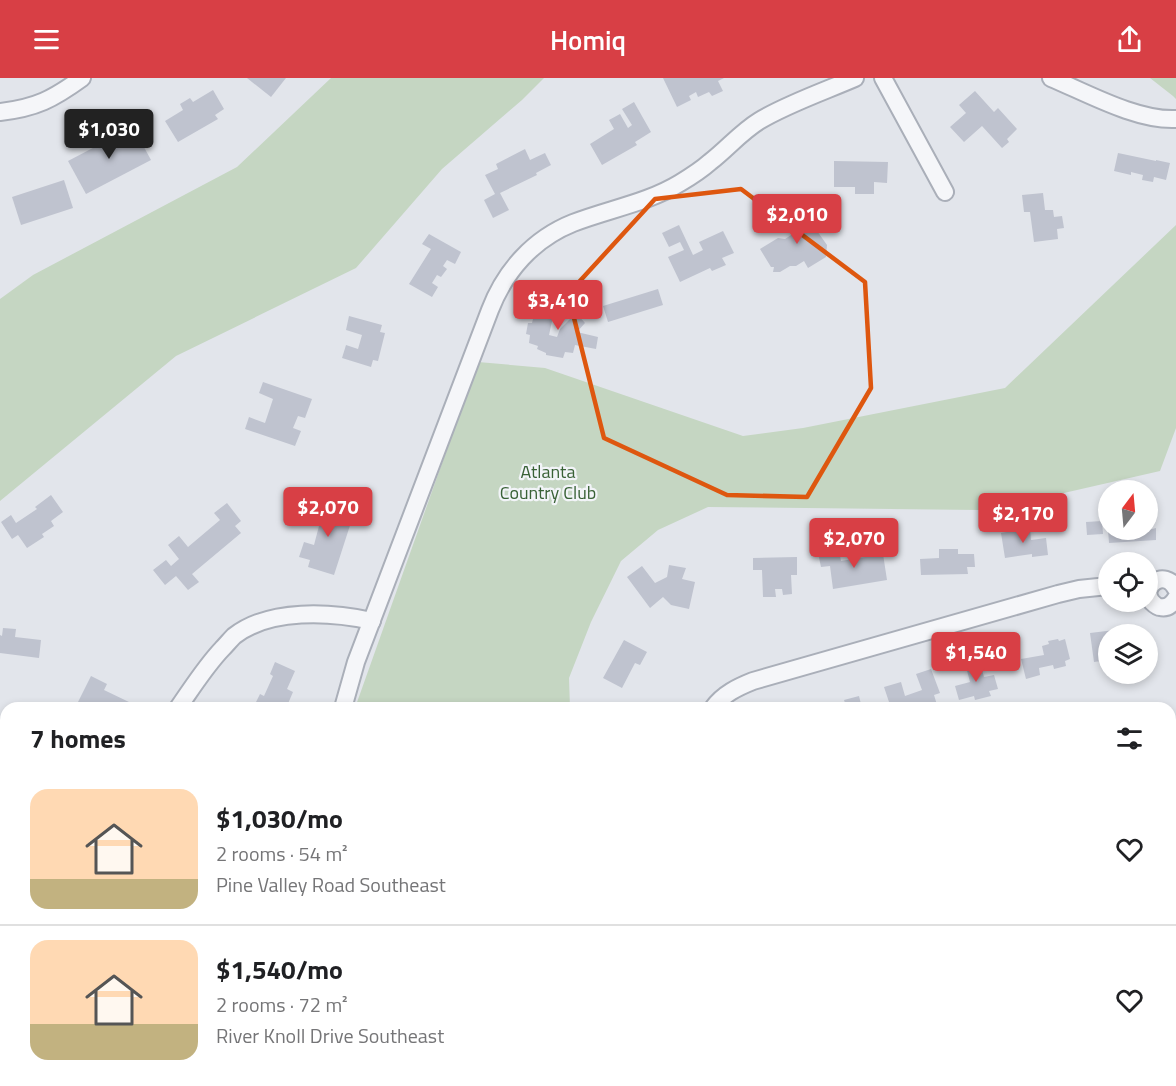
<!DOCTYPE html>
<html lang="en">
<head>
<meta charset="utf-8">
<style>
	body { margin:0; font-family:"Titillium Web",sans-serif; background:#f6f6f6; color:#202124; height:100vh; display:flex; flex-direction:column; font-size:22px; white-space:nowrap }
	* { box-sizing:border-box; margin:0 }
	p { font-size:20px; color:#757577 }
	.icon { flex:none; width:33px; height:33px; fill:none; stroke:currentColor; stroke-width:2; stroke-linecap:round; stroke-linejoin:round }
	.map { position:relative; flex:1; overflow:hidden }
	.drawer { position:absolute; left:0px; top:624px; width:1176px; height:384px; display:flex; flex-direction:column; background:#fff; border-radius:18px 18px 0 0; box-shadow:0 3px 9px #0003 }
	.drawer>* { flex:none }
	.needle { width:39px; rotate:16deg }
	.controls { position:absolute; left:1098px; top:402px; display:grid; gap:12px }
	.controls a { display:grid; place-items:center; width:60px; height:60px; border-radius:50%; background:#fff; box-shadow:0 3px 9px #0003; font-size:30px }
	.price { position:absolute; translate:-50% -51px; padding:0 14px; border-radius:6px; background:#d83f45; color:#fff; font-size:20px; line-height:39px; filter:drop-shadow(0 2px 3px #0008) }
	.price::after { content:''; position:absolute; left:50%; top:36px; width:18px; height:14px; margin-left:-9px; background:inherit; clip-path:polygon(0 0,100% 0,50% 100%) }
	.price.on { background:#222; color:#fff }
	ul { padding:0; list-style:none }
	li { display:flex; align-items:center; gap:18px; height:150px; padding:0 30px }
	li+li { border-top:2px solid #e0e0e0 }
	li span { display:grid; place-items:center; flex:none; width:168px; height:120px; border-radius:18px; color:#555 }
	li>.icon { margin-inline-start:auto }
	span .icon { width:72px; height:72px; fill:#fffc; stroke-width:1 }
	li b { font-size:26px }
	h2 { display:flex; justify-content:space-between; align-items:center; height:72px; padding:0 30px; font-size:26px }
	header { display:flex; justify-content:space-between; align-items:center; height:78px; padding:0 30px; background:#d83f45; color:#fff; font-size:27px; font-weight:600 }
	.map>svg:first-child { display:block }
	.green { fill:#c5d6c2 }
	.water { fill:#9baece }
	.building { fill:#bfc3cf }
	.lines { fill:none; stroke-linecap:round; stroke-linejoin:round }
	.minor-casing { stroke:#aaafb9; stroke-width:20 }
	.minor { stroke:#f5f6f9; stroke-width:16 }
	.marked { fill:none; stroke:#de570f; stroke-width:4.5; stroke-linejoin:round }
	.labels { text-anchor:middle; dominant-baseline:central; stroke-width:4.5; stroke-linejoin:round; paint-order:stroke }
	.park-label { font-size:18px; fill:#386135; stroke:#f2f4f8 }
</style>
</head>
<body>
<header><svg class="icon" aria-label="menu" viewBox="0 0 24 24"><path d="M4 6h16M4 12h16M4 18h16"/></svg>Homiq<svg class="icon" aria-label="share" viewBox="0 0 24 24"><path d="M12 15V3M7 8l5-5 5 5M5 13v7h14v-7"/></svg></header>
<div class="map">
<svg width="1176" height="1008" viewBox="0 0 1176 1008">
	<rect width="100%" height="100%" fill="#e2e5eb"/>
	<g class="green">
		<polygon points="331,0 544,0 522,22 442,91 356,190 176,278 0,423 0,221 33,197 237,89"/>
		<polygon points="1150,0 1176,0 1176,21 1173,18"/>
		<polygon points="1176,147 1176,350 1160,393 1042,420 980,432 708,429 658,452 621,483 591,544 569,600 570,630 355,630 478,284 545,290 743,358 803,350 1005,310"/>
		<polygon points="184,1002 678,1002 677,1008 165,1008"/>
	</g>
	<polygon class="water" points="550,1002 643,1002 647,1008 535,1008"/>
	<g class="building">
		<polygon points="247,0 286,0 271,19"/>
		<polygon points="663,0 724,0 718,3 723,13 712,18 709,14 698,19 696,14 689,18 691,22 677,29"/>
		<polygon points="213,12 224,31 215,37 218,41 178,64 165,43 183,32 180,26 190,20 193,24"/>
		<polygon points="975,13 994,34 998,30 1017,51 1007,61 1009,64 1002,70 982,48 964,64 950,49 966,35 959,27"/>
		<polygon points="634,24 651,54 635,64 637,67 602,87 590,66 614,51 609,42 620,36 628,50 632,47 622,31"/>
		<polygon points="133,49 151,82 86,116 68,83"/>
		<polygon points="525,71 530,82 545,75 551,87 536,95 537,97 500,115 509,132 493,140 484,122 495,116 485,97 498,91 496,86"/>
		<polygon points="1118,75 1156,83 1156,82 1170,85 1166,102 1154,99 1153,104 1142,102 1143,97 1131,94 1131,97 1114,93"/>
		<polygon points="834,83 888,84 887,105 874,104 874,116 855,116 855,109 834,109"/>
		<polygon points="64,102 73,130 21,147 12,119"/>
		<polygon points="1043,115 1045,132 1053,132 1054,139 1062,138 1064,150 1057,151 1058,161 1034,164 1030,134 1024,134 1022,117"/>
		<polygon points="798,123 807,124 805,136 810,137 810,143 827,167 826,179 808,190 804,183 796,188 790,188 780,194 773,194 774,189 771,189 760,171 778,160 785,161 799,152 796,147"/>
		<polygon points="679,147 693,177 703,172 699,164 723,153 734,175 722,180 726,187 712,193 710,190 680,204 668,179 684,172 680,164 669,169 662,155"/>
		<polygon points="429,156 461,174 455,186 447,182 443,188 447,191 441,199 437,197 432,205 438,209 432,219 409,206 431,171 422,166"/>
		<polygon points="552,210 562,220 550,234 554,234 549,257 557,259 560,251 576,235 585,245 577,254 598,259 596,271 575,267 573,275 565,274 563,280 546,277 546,275 537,271 538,268 529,265 530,257 526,256 528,245 532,245 534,237 540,239 543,227 546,225 542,220"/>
		<polygon points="658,211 663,227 608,244 603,228"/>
		<polygon points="349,238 382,247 380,254 385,255 378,283 373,282 371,289 342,280 346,267 358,271 362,257 346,252"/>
		<polygon points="263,304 312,321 305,340 298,338 293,350 301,353 295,368 245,351 249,339 265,345 273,321 259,315"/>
		<polygon points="51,417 63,434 51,443 54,448 42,456 44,459 27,470 18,457 12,461 1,444 11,437 16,445 37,431 35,429"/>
		<polygon points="317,423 354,435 334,497 308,489 310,482 299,479 304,464 314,467 319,448 315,446 318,438 313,436"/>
		<polygon points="227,425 241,443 235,448 241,455 192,496 199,504 188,512 176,498 165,507 153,492 166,482 171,488 179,481 168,467 179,458 188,469 220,442 214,435"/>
		<polygon points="1102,443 1103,456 1087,457 1086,444"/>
		<polygon points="1030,450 1031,462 1046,460 1048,477 1032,479 1032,476 1005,480 1001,455"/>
		<polygon points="1156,450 1156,462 1109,465 1108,452 1148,452"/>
		<polygon points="939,471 958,471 958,476 974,476 975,489 967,489 968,496 921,497 920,481 939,480"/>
		<polygon points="839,472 841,483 883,476 887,502 833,511 830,488 821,489 818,475"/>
		<polygon points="797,479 797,497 791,497 792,516 783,517 782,511 775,511 776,519 763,519 762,492 753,492 753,480"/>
		<polygon points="669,487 686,490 682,501 695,504 689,531 671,527 663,519 650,530 627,499 642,488 655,505 667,499"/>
		<polygon points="3,550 16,551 15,559 41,562 39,580 0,575 0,557 2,558"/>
		<polygon points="1123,551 1123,556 1108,556 1108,582 1094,584 1090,555"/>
		<polygon points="1058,561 1059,563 1065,561 1070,581 1065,583 1066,588 1054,591 1053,587 1039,590 1040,597 1026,601 1021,581 1044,577 1042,568 1049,566 1048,563"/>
		<polygon points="624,562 647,574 640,587 635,585 622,610 603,600"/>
		<polygon points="979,581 984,599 994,597 998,611 989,613 991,618 975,622 974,618 959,622 955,608 970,604 965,585"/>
		<polygon points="275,584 295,593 287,611 293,614 287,628 279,625 276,630 259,630 254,628 260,616 264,618 273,598 270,596"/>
		<polygon points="931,591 940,615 934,617 938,630 891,630 884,609 901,604 905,618 922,612 916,596"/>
		<polygon points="91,598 107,606 104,612 129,624 126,630 75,630"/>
		<polygon points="859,618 862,630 839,630 846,628 844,622"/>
		<polygon points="3,835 6,842 6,871 2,873 0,868 0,837"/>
		<polygon points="735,1002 783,1002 784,1007 737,1008"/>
		<polygon points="881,1002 895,1002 893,1008 879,1007"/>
		<polygon points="903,1002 943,1002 941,1008 918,1008 919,1007 913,1005 911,1008 901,1008"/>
	</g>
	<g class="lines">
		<defs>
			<g id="minor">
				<polyline points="883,0 945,114"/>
				<path d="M1051,0C1087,15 1137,43 1176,41"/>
				<path d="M0,34C36,30 53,21 82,0"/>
				<path d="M1176,511C1165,489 1139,509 1152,524C1154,526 1157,529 1160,529C1168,531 1173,525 1176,520"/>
				<path d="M178,630C192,610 205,589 222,571C226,567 230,562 234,558C270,530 331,534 372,543"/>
				<path d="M343,630L356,584L490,232C505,193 533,161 573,145C609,131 647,125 680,105C690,99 701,92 710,84C727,71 741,54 759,43C787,26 825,13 855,0"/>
				<path d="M713,630C723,616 738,609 753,603L1058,516L1079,511L1108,508"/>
				<polyline points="0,789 6,786"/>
				<polyline points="831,1002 833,1008"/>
			</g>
		</defs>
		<use href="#minor" class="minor-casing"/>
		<use href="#minor" class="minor"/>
	</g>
	<path class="marked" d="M741,111L865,204L871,310L807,419L727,417L604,360L568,216L655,121Z"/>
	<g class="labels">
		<g class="park-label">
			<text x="548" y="393">Atlanta<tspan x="548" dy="21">Country Club</tspan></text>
		</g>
	</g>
</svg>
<div class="controls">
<a><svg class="needle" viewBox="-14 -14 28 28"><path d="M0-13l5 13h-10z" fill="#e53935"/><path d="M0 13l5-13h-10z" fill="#757577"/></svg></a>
<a><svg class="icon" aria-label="locate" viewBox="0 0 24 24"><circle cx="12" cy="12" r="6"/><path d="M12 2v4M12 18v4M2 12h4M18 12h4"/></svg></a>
<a><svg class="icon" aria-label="layers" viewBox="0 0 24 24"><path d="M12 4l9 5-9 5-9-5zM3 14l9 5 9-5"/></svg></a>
</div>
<b class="price on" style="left:109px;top:82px">$1,030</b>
<b class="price" style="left:797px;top:167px">$2,010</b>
<b class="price" style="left:558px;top:253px">$3,410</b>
<b class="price" style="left:328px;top:460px">$2,070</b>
<b class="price" style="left:1023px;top:466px">$2,170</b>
<b class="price" style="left:854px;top:491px">$2,070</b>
<b class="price" style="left:976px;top:605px">$1,540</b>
<section class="drawer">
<h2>7 homes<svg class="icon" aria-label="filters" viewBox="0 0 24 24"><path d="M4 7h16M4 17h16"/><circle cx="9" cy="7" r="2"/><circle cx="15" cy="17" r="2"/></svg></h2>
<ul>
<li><span style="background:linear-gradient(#ffd9b3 75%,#c2b280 0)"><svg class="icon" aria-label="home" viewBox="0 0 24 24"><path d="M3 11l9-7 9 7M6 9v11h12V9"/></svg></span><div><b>$1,030/mo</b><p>2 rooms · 54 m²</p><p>Pine Valley Road Southeast</p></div><svg class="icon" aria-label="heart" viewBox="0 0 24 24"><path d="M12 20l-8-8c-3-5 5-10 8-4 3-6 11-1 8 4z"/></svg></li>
<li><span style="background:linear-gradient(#ffd9b3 70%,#c2b280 0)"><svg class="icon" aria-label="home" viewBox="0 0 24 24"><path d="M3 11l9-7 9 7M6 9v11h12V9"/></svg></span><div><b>$1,540/mo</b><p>2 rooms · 72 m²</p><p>River Knoll Drive Southeast</p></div><svg class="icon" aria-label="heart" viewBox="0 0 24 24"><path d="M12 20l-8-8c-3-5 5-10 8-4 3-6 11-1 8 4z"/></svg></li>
</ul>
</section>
</div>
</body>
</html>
